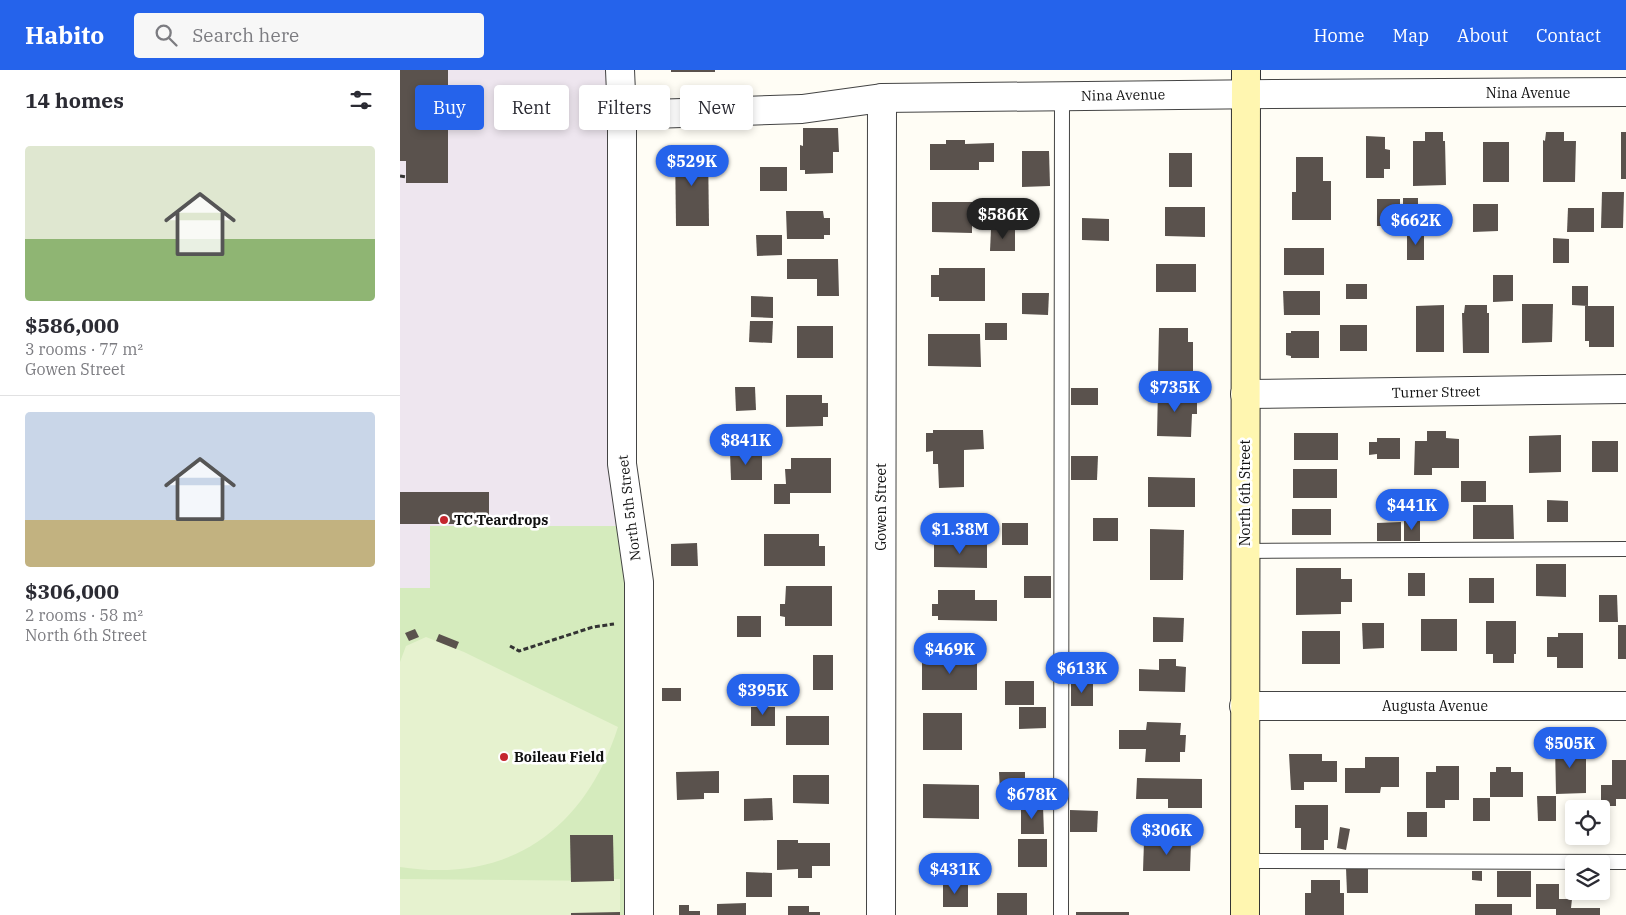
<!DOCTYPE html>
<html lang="en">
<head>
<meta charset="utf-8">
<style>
	body { margin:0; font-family:"IBM Plex Serif",serif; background:#f7f7f7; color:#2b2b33; height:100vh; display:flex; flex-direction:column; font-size:19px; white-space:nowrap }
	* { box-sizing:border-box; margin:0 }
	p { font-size:16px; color:#7c7c81 }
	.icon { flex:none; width:28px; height:28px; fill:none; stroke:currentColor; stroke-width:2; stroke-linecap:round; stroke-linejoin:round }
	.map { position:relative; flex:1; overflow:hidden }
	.panel { display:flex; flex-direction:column; background:#fff; width:400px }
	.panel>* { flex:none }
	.banner { position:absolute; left:15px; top:15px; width:475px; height:45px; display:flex; gap:10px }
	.fabs { position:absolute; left:1165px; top:730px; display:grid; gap:10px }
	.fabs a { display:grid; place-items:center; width:45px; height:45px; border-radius:5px; background:#fff; box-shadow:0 2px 8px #0003; font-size:25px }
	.price { position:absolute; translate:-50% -42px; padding:0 11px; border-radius:18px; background:#2563eb; color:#fff; font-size:16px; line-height:32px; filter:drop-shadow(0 1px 2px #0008) }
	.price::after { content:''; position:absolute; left:50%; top:30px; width:15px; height:11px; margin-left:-8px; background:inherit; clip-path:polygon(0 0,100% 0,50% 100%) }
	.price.selected { background:#222; color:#fff }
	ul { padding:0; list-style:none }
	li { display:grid; align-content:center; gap:10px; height:265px; padding:0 25px }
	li+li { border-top:1px solid #e1e1e2 }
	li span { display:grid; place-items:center; height:155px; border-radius:5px; color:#555 }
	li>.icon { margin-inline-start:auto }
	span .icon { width:90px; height:90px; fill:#fffc; stroke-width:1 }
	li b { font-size:21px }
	h2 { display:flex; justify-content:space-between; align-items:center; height:60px; padding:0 25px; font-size:21px }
	.pill { padding:0 18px; border-radius:5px; background:#fff; box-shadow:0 2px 8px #0003; font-size:18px; line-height:45px }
	.pill.selected { background:#2563eb; color:#fff }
	header { display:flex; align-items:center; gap:30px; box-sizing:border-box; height:70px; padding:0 25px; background:#2563eb; color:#fff }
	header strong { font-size:24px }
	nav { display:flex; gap:28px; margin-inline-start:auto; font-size:18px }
	.search { width:350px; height:45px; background:#f7f7f7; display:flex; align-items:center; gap:12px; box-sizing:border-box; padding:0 18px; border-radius:5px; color:#7c7c81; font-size:19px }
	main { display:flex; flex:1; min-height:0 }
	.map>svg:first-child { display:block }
	.industrial { fill:#eee6ef }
	.green { fill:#d5ebbd }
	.pitch { fill:#e6f2cf }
	.building { fill:#5a524d }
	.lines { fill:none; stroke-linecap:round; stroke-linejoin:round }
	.service-casing { stroke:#444; stroke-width:16 }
	.minor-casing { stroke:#444; stroke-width:30 }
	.secondary-casing { stroke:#333; stroke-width:30 }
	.path { stroke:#333; stroke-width:3; stroke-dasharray:5 2.5; stroke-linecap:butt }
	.service { stroke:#fff; stroke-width:14 }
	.minor { stroke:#fff; stroke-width:28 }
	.secondary { stroke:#fff6b0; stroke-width:28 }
	.poi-dot { fill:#c4262e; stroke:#fff; stroke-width:2 }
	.labels { text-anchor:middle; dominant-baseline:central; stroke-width:5; stroke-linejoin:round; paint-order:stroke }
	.street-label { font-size:14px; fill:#111; stroke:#fff }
	.poi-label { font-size:14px; font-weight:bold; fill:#111; stroke:#fff; text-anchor:start }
</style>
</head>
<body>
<header>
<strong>Habito</strong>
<div class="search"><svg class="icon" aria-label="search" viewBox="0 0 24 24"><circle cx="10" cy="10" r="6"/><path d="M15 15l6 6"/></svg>Search here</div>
<nav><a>Home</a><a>Map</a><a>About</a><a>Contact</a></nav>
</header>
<main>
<section class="panel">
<h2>14 homes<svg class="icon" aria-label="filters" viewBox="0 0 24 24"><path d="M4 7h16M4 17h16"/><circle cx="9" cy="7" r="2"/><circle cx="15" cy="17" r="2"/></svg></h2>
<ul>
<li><span style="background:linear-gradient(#dfe7d0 60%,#8fb573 0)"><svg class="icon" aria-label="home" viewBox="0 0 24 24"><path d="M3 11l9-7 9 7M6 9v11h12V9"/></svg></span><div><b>$586,000</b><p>3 rooms · 77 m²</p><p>Gowen Street</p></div></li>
<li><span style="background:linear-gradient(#c9d6e8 70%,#c2b280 0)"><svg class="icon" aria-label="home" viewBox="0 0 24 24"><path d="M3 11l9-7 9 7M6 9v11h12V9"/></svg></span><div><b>$306,000</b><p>2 rooms · 58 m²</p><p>North 6th Street</p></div></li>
</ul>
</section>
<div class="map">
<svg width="1226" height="845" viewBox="0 0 1226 845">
	<rect width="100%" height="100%" fill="#fffdf5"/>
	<polygon class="industrial" points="0,0 220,0 234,456 30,456 30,518 0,518"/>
	<polygon class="green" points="30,456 234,456 238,845 0,845 0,518 30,518"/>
	<g class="pitch">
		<path d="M26,567L64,582L218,657C185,760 108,814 0,797V592L6,576Z"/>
		<polygon points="0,809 214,811 214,809 220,809 220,845 0,845"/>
	</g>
	<g class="building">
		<polygon points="0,0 48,0 48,113 6,113 6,91 0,91"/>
		<rect x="271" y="0" width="44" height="2"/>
		<polygon points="403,58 438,58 439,82 433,82 433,103 405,104 405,100 400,100 400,75 403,76"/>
		<polygon points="1025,62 1043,62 1043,71 1045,71 1046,115 1013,116 1013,71 1025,71"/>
		<polygon points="1146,62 1164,62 1164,71 1176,71 1175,112 1143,112 1143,70 1145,71"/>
		<rect x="1221" y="62" width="5" height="47"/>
		<polygon points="966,66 985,67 985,79 990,80 990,99 984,99 984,108 966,108"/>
		<polygon points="546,70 565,70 565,74 594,73 594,92 579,92 579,100 530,100 530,74 546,74"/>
		<rect x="1083" y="72" width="26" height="40"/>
		<polygon points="275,78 308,78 309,156 276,156"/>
		<polygon points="622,81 649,81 650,116 622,117"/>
		<rect x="769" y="83" width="23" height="34"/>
		<polygon points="896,87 923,87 923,111 931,111 931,150 892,150 892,122 896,122"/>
		<rect x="360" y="97" width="27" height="24"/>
		<polygon points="1202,122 1224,122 1223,158 1201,158"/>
		<polygon points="1003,128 1018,128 1018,152 1003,153"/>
		<rect x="977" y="129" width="23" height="27"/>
		<polygon points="532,132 572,132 572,163 532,162"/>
		<polygon points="1073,134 1098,134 1098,161 1073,162"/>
		<polygon points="765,137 805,137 805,167 765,166"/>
		<polygon points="1168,138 1194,138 1194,162 1167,162"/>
		<polygon points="386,141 423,141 424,148 430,148 430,165 424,165 424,169 387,169"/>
		<polygon points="682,148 709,149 709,171 682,170"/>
		<polygon points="591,159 615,159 615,181 590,181"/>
		<rect x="1007" y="163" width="17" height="27"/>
		<polygon points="356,165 382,165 382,185 357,186"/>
		<polygon points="1153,168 1169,169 1169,193 1153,193"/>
		<rect x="884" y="178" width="40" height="27"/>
		<polygon points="387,189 438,189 439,226 417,226 417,209 387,209"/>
		<rect x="756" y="194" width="40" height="28"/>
		<polygon points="539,198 585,198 585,231 539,231 539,227 531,227 531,205 539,205"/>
		<polygon points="1093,205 1113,205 1113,231 1093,232"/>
		<rect x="946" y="214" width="21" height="15"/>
		<polygon points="1172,216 1188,216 1188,236 1172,235"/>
		<polygon points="883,221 920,221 920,245 884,245"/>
		<polygon points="622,223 649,223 648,245 622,244"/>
		<polygon points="351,226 373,227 373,248 351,247"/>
		<polygon points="1122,234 1153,234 1152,272 1122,273"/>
		<polygon points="1044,235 1044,282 1016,282 1016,236"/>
		<polygon points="1065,235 1087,235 1087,243 1089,243 1089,283 1063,283 1062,243 1064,243"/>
		<polygon points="1185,236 1214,236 1214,277 1189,277 1189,271 1185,271"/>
		<polygon points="350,251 373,251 372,273 349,272"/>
		<rect x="585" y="253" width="22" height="17"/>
		<rect x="940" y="255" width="27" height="26"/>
		<rect x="397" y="256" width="36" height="32"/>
		<polygon points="759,258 788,258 788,272 793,272 793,304 758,304"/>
		<polygon points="891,261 919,261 919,288 891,288 891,286 886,285 886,263 891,263"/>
		<polygon points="528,264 580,264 581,297 528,296"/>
		<polygon points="335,317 355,317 356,340 336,341"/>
		<rect x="671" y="318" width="27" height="17"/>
		<polygon points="758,318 787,319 787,329 797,329 797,344 792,344 791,367 757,366"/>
		<polygon points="386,325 422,325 422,333 428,333 428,347 423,347 423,356 386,357"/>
		<polygon points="533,360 583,360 584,379 564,380 564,417 539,418 538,394 533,394 533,381 526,382 526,363 533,363"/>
		<polygon points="1027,361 1046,361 1046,368 1059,369 1059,398 1032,398 1032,405 1014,405 1015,371 1027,371"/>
		<rect x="894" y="363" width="44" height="27"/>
		<polygon points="1161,365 1161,402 1129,403 1129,366"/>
		<polygon points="977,368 1000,368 1000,389 977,389 977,384 969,385 969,372 977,372"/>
		<rect x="1192" y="371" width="26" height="31"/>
		<polygon points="362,381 362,410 331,410 330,382"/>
		<polygon points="671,386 698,386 697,410 671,410"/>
		<polygon points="391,388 431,388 431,423 390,423 390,434 374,434 374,414 386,414 385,399 391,399"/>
		<rect x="893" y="399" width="44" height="29"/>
		<polygon points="748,407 795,408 795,437 748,437"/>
		<rect x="1061" y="411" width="25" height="21"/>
		<rect x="0" y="422" width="89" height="32"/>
		<polygon points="1147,430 1168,431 1168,452 1147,452"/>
		<polygon points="1073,435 1113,435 1114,469 1073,469"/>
		<rect x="892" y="439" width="39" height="26"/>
		<rect x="693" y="448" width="25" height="23"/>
		<polygon points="1020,450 1020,471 1004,471 1004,451"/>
		<polygon points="1001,452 1001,471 977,471 977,453"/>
		<rect x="602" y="453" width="26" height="22"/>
		<polygon points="750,459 784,460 783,510 750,510"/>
		<polygon points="364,464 419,464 419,476 425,476 425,496 364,496"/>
		<polygon points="534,470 565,470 565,474 587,474 587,498 534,497"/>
		<polygon points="297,473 298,496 271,496 271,474"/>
		<polygon points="1136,494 1166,494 1166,527 1136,526"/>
		<polygon points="896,498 941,498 941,509 952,509 952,532 941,532 941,544 896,545"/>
		<rect x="1008" y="503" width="17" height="23"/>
		<rect x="624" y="506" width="27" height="22"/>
		<rect x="1069" y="508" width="25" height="25"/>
		<polygon points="386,516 432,516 432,556 385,556 385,547 380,546 380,534 385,534"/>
		<polygon points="538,520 575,520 575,530 597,530 597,551 538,550 538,546 532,546 532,534 538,534"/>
		<polygon points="1199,525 1217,525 1218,552 1199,552"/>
		<rect x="337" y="546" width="24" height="21"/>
		<polygon points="753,547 784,548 783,572 753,572"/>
		<rect x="1021" y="549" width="36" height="32"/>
		<polygon points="1086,551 1116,551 1116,584 1114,584 1114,593 1093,593 1093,584 1086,584"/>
		<polygon points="962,553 984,553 984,578 963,579"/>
		<rect x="1218" y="555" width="8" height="34"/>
		<polygon points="15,559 19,567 9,571 5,563"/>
		<rect x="902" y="561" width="38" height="33"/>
		<polygon points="1158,563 1183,563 1183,598 1157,598 1157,587 1147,587 1147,567 1158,567"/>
		<polygon points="39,564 59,572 56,579 36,571"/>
		<rect x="413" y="585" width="20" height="35"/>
		<polygon points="759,589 776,589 776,596 786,597 785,622 739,621 739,599 759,600"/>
		<rect x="522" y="590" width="55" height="30"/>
		<rect x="605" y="611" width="29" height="24"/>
		<rect x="671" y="611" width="22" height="25"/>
		<rect x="262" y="618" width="19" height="13"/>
		<rect x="351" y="637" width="24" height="19"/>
		<polygon points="619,637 646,637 646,658 619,659"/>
		<rect x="523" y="643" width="39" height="37"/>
		<rect x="386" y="646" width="43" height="29"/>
		<polygon points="747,652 781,653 780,665 786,665 785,682 780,682 780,692 745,692 746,679 719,679 719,660 746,660"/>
		<polygon points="1155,675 1183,675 1183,682 1186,682 1186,723 1156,724"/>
		<polygon points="889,684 922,684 922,691 937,691 937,712 904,712 904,720 891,720"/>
		<polygon points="965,687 999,687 999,717 981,717 980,723 945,723 945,698 965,698"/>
		<polygon points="1212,690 1226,690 1226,729 1216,729 1216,736 1201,736 1201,715 1212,715"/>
		<polygon points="1036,696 1059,696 1059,730 1045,730 1045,738 1026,738 1026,702 1036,702"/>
		<polygon points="1096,697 1111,697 1111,702 1123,702 1123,727 1090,727 1090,702 1096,702"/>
		<polygon points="319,701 319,723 304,723 304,729 277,730 276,702"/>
		<polygon points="599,702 625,702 625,724 600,724"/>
		<polygon points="393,705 429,705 429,734 393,733"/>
		<polygon points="737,708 802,709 802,738 768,738 768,729 736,729"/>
		<polygon points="523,714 579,715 579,749 523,748"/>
		<polygon points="1137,726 1156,726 1156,751 1138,751"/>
		<polygon points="372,728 373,750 344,751 344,729"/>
		<rect x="1073" y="728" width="17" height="23"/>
		<polygon points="895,735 928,735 928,770 924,770 924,780 901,780 901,758 895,758"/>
		<polygon points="621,736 643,736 644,764 621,764"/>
		<polygon points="670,740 698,741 697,762 670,762"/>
		<rect x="1007" y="742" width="20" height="25"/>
		<polygon points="940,757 950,759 946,780 937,778"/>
		<polygon points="170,765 213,765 214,811 171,812"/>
		<rect x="618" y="769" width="29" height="28"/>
		<polygon points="377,770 398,770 398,773 430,773 430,796 412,796 412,808 398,808 398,799 377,800"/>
		<polygon points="744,771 791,772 790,801 743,801"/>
		<polygon points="946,798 968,798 968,823 947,823"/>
		<polygon points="1072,801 1082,801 1082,811 1072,810"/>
		<rect x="1097" y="801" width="34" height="26"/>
		<polygon points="346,802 372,803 372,827 346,827"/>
		<polygon points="911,810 940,810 940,823 944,823 944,845 905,845 905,823 911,823"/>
		<rect x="543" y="812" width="25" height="25"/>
		<polygon points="1136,814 1159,814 1159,829 1172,829 1171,838 1200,838 1200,845 1156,845 1156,839 1136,839"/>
		<rect x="597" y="823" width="30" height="22"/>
		<polygon points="346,833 346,845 317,845 317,834"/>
		<rect x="1075" y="834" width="37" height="11"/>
		<polygon points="279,835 289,835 289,841 300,841 300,845 279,845"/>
		<polygon points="388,836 409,836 409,842 420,842 420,845 388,845"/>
		<polygon points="220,842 220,845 171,845 171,843"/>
		<rect x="676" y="842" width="53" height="3"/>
	</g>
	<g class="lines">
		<defs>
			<g id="service">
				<polyline points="845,481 1226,479"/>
				<polyline points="845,791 1226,792"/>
				<polyline points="661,845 662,26"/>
			</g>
			<g id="minor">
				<polyline points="220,0 222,45 222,394 239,512 239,845"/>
				<polyline points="222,45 402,39 482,28 874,24 1226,22"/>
				<polyline points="845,324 1226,319"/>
				<polyline points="844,636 1226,636"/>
				<polyline points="481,845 482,28"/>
			</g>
			<polyline id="secondary" points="845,845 846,0"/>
		</defs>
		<use href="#service" class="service-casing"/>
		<use href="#minor" class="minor-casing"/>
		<use href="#secondary" class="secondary-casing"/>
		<g class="path">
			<polyline points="0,106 6,107"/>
			<polyline points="110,576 119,581 193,557 214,554"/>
		</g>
		<use href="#service" class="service"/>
		<use href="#minor" class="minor"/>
		<use href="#secondary" class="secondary"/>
	</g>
	<g class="poi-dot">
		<circle cx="44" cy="450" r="5"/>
		<circle cx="104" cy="687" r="5"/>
	</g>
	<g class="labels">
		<g class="street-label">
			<text x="1128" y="23">Nina Avenue</text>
			<text transform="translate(723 25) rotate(-1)">Nina Avenue</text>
			<text transform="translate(1036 322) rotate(-1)">Turner Street</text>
			<text transform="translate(845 423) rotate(-90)">North 6th Street</text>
			<text transform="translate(481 437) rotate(-90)">Gowen Street</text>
			<text transform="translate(229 438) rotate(-97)">North 5th Street</text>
			<text x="1035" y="636">Augusta Avenue</text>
		</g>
		<g class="poi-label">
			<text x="54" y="450">TC Teardrops</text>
			<text x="114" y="687">Boileau Field</text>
		</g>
	</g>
</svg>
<div class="fabs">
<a><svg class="icon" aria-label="locate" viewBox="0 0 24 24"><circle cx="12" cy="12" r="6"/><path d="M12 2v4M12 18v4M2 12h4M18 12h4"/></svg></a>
<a><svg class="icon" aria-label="layers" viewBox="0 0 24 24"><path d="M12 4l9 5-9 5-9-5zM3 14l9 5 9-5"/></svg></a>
</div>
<b class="price" style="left:292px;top:117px">$529K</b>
<b class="price selected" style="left:603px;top:170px">$586K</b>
<b class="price" style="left:1016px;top:176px">$662K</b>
<b class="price" style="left:775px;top:343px">$735K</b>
<b class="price" style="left:346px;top:396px">$841K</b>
<b class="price" style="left:1012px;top:461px">$441K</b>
<b class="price" style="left:560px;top:485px">$1.38M</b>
<b class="price" style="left:550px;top:605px">$469K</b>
<b class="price" style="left:682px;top:624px">$613K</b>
<b class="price" style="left:363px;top:646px">$395K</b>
<b class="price" style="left:1170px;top:699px">$505K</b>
<b class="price" style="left:632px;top:750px">$678K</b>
<b class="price" style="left:767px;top:786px">$306K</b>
<b class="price" style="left:555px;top:825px">$431K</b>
<div class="banner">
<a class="pill selected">Buy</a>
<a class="pill">Rent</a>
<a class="pill">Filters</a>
<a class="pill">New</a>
</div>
</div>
</main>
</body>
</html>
